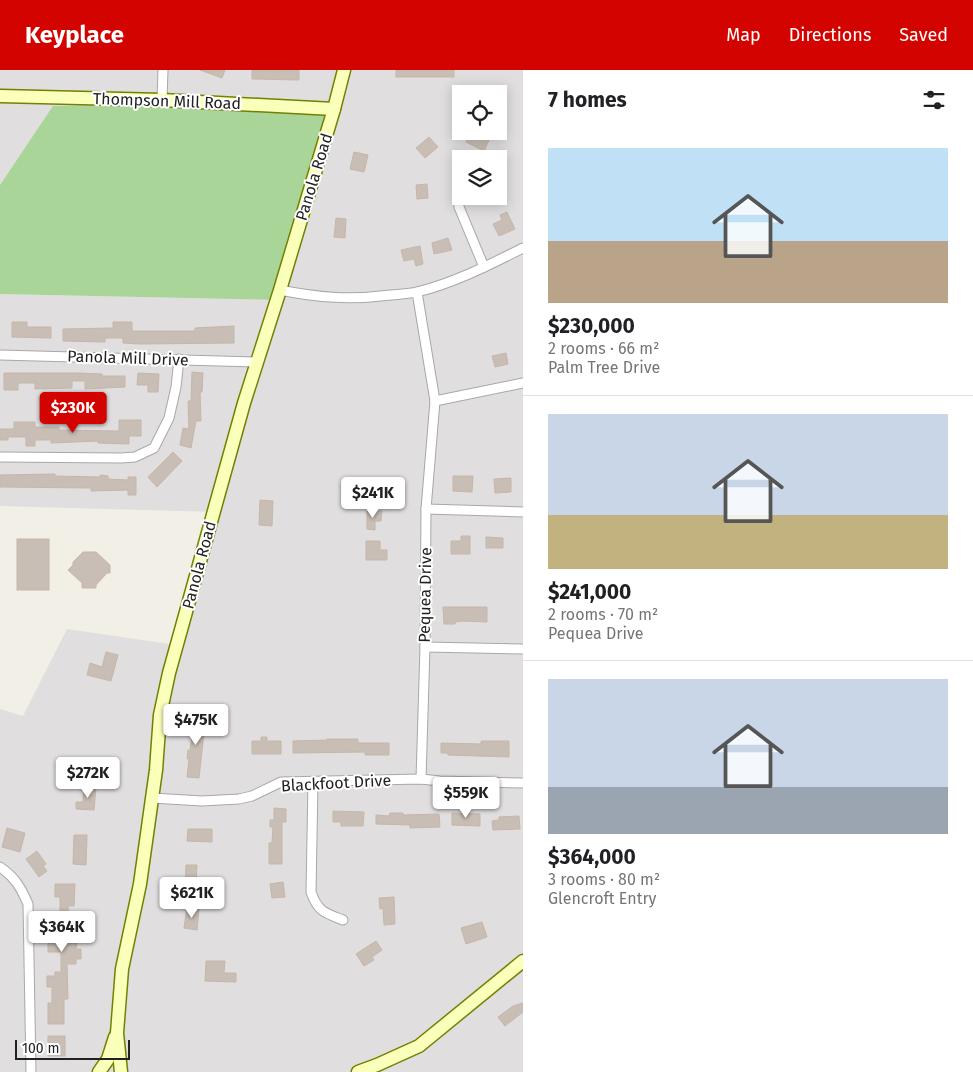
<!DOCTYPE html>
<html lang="en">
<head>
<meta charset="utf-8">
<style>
	body { margin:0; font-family:"Fira Sans",sans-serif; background:#f2f2f2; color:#202124; height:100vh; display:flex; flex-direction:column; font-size:19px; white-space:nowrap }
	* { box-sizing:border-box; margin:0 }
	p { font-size:16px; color:#757577 }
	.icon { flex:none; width:28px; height:28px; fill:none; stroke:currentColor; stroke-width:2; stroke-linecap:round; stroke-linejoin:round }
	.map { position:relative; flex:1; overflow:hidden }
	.sheet { display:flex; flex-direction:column; background:#fff; width:450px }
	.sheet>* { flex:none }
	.tools { position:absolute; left:452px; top:15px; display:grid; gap:10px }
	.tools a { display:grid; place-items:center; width:55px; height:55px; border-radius:0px; background:#fff; box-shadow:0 2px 12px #0003; font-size:25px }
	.scale { position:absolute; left:15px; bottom:12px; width:115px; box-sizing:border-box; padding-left:5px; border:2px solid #212121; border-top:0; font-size:14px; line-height:18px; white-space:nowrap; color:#212121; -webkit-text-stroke:4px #fff; paint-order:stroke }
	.price { position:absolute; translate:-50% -42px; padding:0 11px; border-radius:5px; background:#fff; color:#222; font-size:16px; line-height:32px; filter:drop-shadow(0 1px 2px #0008) }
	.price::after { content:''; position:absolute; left:50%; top:30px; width:15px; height:11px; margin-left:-8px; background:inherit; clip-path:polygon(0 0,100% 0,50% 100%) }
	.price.active { background:#d30400; color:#fff }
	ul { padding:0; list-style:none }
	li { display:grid; align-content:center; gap:10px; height:265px; padding:0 25px }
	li+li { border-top:1px solid #e0e0e0 }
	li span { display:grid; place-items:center; height:155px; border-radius:0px; color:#555 }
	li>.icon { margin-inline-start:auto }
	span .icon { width:90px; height:90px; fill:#fffc; stroke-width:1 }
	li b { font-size:21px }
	h2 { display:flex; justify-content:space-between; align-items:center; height:60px; padding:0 25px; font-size:21px }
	header { display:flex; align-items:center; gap:30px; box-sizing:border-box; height:70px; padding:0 25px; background:#d30400; color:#fff }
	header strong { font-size:24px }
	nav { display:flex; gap:28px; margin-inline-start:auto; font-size:18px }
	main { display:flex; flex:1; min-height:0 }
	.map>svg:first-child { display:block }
	.residential { fill:#e0dede; fill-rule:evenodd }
	.forest { fill:#a9d698 }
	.building { fill:#c8beb6; stroke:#c6b6a8 }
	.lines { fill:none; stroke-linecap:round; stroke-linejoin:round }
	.street-casing { stroke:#a8a8a8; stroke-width:11 }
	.secondary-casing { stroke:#718100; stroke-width:15 }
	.street { stroke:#fff; stroke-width:9 }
	.secondary { stroke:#faffb9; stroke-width:12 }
	.labels { text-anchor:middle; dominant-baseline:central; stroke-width:4; stroke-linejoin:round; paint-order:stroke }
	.street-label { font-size:16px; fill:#212121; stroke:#fff }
</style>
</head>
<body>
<header>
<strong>Keyplace</strong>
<nav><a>Map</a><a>Directions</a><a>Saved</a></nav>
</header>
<main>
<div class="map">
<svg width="523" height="1002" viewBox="0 0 523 1002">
	<rect width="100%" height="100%" fill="#f2efe7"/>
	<path class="residential" d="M0,0H523V1002H0V639L23,646L67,559L183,576L192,525L218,442L0,436V224L274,230L334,31L54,36L0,115ZM461,24H499V61H461ZM461,89H499V126H461Z"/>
	<polygon class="forest" points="335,31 274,230 0,224 0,115 53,36"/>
	<g class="building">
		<polygon points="200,0 225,0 222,8"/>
		<polygon points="252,0 299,0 299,10 252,9"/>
		<rect x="396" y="0" width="58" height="7"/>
		<polygon points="472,61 489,70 484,81 466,72"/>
		<polygon points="429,67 438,77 425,88 416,78"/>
		<polygon points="354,82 368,85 364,102 350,99"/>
		<polygon points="427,114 428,128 417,129 416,115"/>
		<polygon points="507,142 515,159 499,166 493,154 502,150 500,145"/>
		<polygon points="336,148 346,149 345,168 334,167"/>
		<polygon points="448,168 452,180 434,184 432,173"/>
		<polygon points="420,176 423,194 416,196 414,189 404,191 401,180"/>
		<polygon points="12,252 27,252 27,257 51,257 51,268 12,267"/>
		<polygon points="113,252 132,252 132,261 195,261 195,258 234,256 234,273 139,274 123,273 123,268 105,268 105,272 63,271 63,259 113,258"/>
		<polygon points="506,283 508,294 495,297 492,286"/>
		<polygon points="192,302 203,303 202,322 200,322 201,351 196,351 191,378 180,375 183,358 189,359 188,331 191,331"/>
		<polygon points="4,303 79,303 102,304 102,306 125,306 125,317 85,319 85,311 72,311 72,318 35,319 35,313 18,313 18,320 4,320"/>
		<polygon points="138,303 159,304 158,322 148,322 148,315 137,315"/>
		<polygon points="119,350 141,350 141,366 129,366 129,374 98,373 98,371 51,373 51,370 35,370 35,376 26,376 26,367 8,367 8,370 0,370 0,359 14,359 14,352 35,352 35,357 59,357 59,360 119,361"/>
		<polygon points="173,382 182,391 157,417 148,407"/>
		<polygon points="55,404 55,406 100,407 100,405 108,406 108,409 128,410 128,407 136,407 136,425 128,425 128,420 91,421 91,418 0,417 0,405"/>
		<polygon points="453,406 473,406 472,422 453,421"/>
		<polygon points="511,408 511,422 495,423 494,409"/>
		<polygon points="260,430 273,431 272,456 259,455"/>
		<polygon points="367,441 382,441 381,451 375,451 375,460 367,459"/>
		<polygon points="461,466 470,466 470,484 451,484 451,471 461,471"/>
		<polygon points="486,467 503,468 503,478 486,478"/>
		<rect x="17" y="469" width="32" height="51"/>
		<polygon points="366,471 380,471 380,480 387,480 387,490 366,490"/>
		<polygon points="83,482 96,482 110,495 110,503 107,503 96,515 96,518 82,518 82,513 68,500 73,495 73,492"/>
		<polygon points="443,537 487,537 487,552 462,551 455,552 455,554 444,554"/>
		<polygon points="106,582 118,585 111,611 87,605 90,593 102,597"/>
		<polygon points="195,643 206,645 199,708 187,707 189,689 187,689 188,680 190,680"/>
		<polygon points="261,667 267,667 267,671 281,671 281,684 252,684 252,671 261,671"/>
		<polygon points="327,669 358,669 358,673 389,673 389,685 365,685 365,682 293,683 293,671 327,670"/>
		<polygon points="481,671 509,671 509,687 448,685 448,683 441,683 441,673 481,674"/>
		<polygon points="84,715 96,716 94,740 76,739 76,732 83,732"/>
		<polygon points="274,738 286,739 286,752 282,752 282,794 269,794 269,773 272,773 273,757 270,757 270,750 274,750"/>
		<polygon points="333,741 364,742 363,756 341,756 341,752 333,752"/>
		<polygon points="390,743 403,743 403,745 439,744 440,757 410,758 410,755 376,754 376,745 389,746"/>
		<polygon points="452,743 480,744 480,756 452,755"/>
		<polygon points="519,746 520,759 493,760 492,751 499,750 499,747"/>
		<polygon points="7,758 25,763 20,782 2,777"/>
		<polygon points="188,759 212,759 212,772 187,771"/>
		<polygon points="74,765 87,765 86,795 73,794"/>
		<polygon points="37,781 46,794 43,796 47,801 39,807 26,789"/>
		<polygon points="186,795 197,795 196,814 204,814 203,822 185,821"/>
		<polygon points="283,812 285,827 272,828 270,814"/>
		<polygon points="55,814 75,814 74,836 68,836 69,873 77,873 76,879 81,879 81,889 76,889 76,894 67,894 68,929 64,929 64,954 48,954 48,933 52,933 52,917 47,917 47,906 55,906 55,902 61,902 61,882 48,882 48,873 51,873 50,847 60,847 60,827 55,827"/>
		<polygon points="394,827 395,854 384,855 383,838 380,839 379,828"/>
		<polygon points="187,837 199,839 197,860 184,858"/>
		<polygon points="482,852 487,867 466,874 461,858"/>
		<polygon points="376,871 382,880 372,887 374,890 364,896 356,884"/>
		<polygon points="206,891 225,891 224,903 236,903 236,912 205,911"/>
		<polygon points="523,933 523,942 505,956 498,947 513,936"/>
		<rect x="48" y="966" width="17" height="20"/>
	</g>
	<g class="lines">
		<defs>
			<g id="street">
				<polyline points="162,30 163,0"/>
				<polyline points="459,110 459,137 484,197"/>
				<path d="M280,220C319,228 351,230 391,225C399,224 409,224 417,222C454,213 489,195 523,178"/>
				<polyline points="417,222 435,331 426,439 425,577 421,709"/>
				<polyline points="0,285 257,292"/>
				<polyline points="435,331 523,313"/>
				<polyline points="0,387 121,388 135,387 154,378 169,348 176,317 179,289"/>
				<polyline points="426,439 523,442"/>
				<polyline points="425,577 523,579"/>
				<path d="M313,712L311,822C318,842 325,843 343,850"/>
				<polyline points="152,728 202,731 239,729 252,726 281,712 421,709 440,711 523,713"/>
				<path d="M0,797C15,807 21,818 28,834L31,1002"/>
			</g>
			<g id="secondary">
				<polyline points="0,26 162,30 334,39"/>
				<polyline points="99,1002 108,989 115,967"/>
				<polyline points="121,1002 117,963 122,899 140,814 156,700 160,645 169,603 244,333 280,220 334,39 344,0"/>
				<polyline points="358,1002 377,995 419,976 523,891"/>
			</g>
		</defs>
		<use href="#street" class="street-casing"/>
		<use href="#secondary" class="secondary-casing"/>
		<use href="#street" class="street"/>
		<use href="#secondary" class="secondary"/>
	</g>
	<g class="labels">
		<g class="street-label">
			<text transform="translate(167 31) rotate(2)">Thompson Mill Road</text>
			<text transform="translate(314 107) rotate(-73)">Panola Road</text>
			<text transform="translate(128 288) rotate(2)">Panola Mill Drive</text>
			<text transform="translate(199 495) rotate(-75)">Panola Road</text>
			<text transform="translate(425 525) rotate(-89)">Pequea Drive</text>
			<text transform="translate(336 713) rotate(-3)">Blackfoot Drive</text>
		</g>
	</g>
</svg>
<div class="tools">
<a><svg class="icon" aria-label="locate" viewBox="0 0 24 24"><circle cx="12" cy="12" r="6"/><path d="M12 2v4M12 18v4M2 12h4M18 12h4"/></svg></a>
<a><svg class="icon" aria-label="layers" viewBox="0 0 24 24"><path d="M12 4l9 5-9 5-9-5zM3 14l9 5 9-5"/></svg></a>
</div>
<div class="scale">100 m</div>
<b class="price active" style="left:73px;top:364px">$230K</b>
<b class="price" style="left:373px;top:449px">$241K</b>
<b class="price" style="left:196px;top:676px">$475K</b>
<b class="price" style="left:88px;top:729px">$272K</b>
<b class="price" style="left:466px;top:749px">$559K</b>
<b class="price" style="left:192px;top:849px">$621K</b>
<b class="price" style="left:62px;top:883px">$364K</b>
</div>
<section class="sheet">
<h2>7 homes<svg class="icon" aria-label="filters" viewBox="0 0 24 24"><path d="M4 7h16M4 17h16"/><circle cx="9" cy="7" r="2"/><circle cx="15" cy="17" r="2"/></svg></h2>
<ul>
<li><span style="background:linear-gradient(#bfe0f5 60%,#b9a48a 0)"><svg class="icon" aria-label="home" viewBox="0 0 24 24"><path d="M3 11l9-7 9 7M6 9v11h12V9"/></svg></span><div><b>$230,000</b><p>2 rooms · 66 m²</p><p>Palm Tree Drive</p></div></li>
<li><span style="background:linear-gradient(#c9d6e8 65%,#c2b280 0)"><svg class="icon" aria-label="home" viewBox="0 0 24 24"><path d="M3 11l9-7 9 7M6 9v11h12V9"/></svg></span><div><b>$241,000</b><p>2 rooms · 70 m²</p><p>Pequea Drive</p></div></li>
<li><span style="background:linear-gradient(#c9d6e8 70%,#9aa5b1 0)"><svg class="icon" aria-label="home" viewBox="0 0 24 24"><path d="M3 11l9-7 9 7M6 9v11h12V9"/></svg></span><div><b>$364,000</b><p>3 rooms · 80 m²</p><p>Glencroft Entry</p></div></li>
</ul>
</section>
</main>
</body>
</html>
